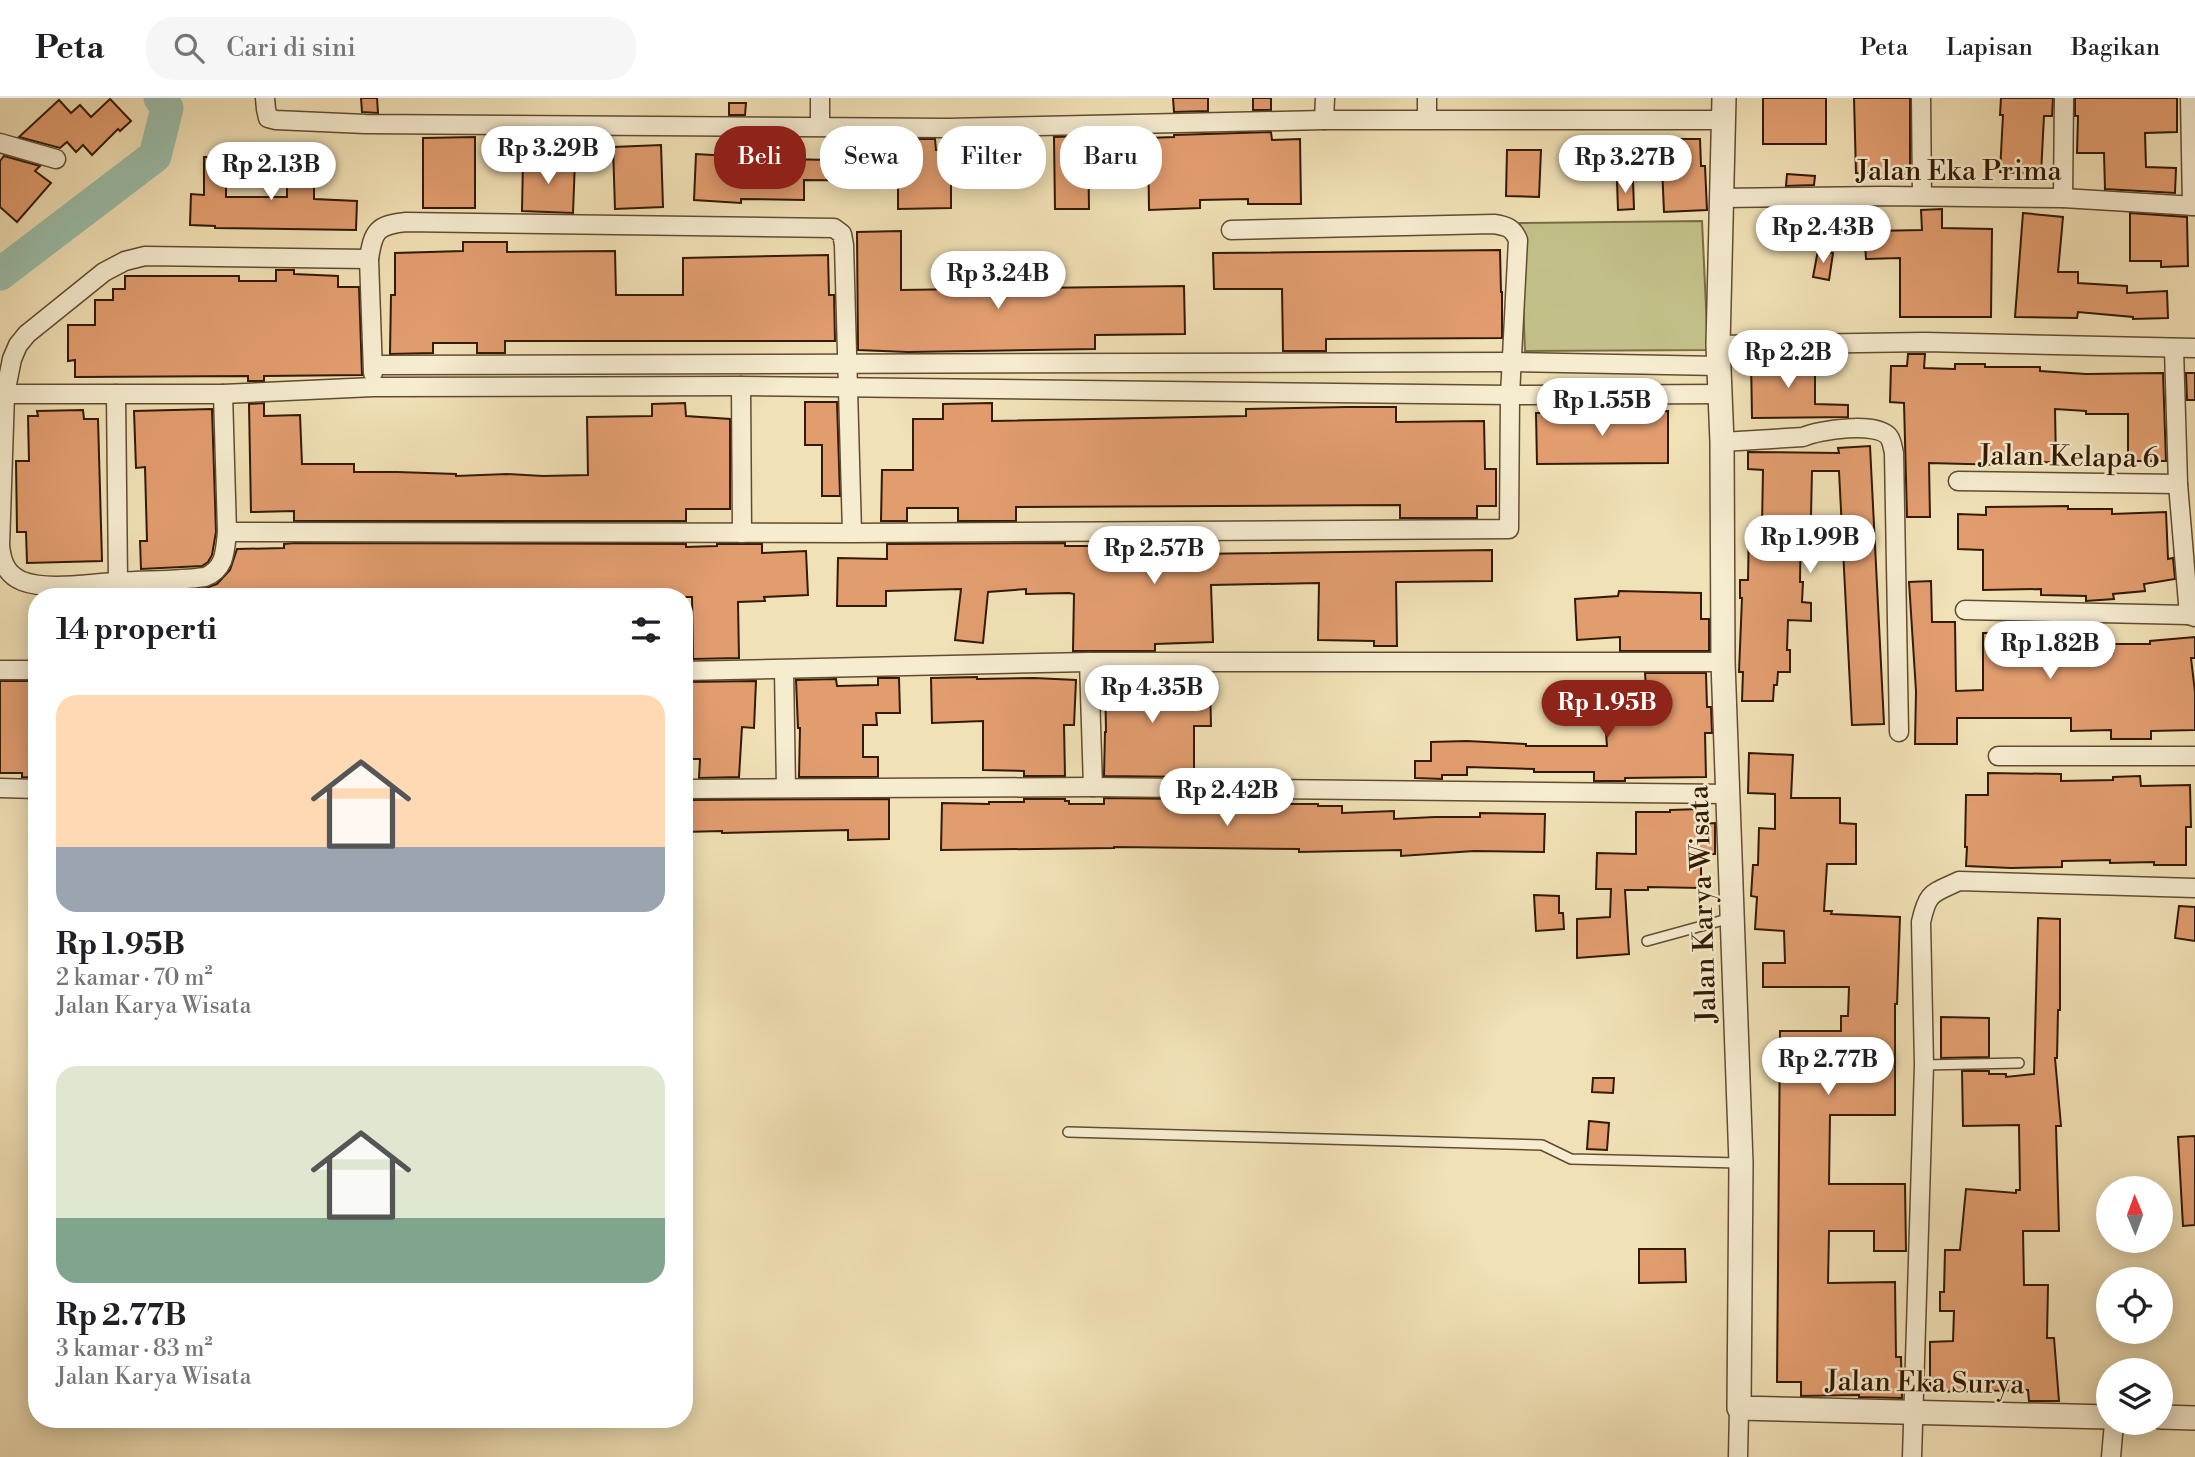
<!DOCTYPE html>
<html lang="id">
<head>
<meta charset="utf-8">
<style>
	body { margin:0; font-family:"Libre Bodoni",serif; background:#f6f6f6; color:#202124; height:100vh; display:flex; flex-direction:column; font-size:26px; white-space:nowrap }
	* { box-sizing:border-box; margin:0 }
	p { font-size:23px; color:#757577 }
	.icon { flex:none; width:38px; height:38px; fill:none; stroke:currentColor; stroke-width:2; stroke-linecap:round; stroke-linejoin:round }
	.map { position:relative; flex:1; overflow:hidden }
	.panel { position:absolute; left:28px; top:490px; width:665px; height:840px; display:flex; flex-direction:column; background:#fff; border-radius:28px; box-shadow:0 4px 18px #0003 }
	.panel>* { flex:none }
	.hud { position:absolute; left:714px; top:28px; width:665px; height:63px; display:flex; gap:14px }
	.needle { width:46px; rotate:359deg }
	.tools { position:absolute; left:2096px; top:1078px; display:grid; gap:14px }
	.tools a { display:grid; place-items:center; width:77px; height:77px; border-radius:50%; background:#fff; box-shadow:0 4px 18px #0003; font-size:35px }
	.price { position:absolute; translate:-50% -60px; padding:0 16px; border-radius:24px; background:#fff; color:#222; font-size:23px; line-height:46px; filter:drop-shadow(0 2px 4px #0008) }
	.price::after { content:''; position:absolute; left:50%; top:42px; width:21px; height:16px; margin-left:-10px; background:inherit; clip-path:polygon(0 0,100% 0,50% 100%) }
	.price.selected { background:#8f2418; color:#fff }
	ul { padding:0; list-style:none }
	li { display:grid; align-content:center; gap:14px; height:371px; padding:0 28px }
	li span { display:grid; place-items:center; height:217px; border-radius:21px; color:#555 }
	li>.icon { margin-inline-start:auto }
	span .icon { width:126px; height:126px; fill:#fffc; stroke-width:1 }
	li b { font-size:30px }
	h2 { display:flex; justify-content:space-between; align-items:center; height:84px; padding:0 28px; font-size:30px }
	.chip { padding:0 24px; border-radius:28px; background:#fff; box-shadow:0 4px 18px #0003; font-size:24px; line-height:63px }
	.chip.selected { background:#8f2418; color:#fff }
	header { display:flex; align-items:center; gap:42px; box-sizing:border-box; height:98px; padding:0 35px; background:#fff; border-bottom:2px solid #e0e0e0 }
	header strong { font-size:33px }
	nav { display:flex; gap:38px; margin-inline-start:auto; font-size:24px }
	.search { width:490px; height:63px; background:#f6f6f6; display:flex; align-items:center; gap:18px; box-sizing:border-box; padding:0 24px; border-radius:28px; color:#757577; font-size:26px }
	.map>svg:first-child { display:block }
	.green { fill:#c2c088; stroke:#7a6d46; stroke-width:2 }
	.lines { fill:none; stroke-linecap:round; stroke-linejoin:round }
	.river { stroke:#9bbea9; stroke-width:33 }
	.building { fill:#e29d6f; stroke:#331a03; stroke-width:2 }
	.service-casing { stroke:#624c30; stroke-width:12 }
	.minor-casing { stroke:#624c30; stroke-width:21 }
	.tertiary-casing { stroke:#624c30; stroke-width:26 }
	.service { stroke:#f6ecd0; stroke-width:9 }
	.minor { stroke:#f6ecd0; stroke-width:18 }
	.tertiary { stroke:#f6ecd0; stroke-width:23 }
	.labels { text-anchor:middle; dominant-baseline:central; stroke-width:5; stroke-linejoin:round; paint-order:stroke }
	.street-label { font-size:28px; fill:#331a03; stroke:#f6ecd0 }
</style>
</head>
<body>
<header>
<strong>Peta</strong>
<div class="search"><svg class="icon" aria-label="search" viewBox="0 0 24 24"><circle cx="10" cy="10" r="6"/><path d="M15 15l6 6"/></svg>Cari di sini</div>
<nav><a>Peta</a><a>Lapisan</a><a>Bagikan</a></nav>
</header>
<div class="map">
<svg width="2195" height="1359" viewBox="0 0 2195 1359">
	<rect width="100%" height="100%" fill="#f1e1b6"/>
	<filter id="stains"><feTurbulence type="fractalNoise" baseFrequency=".00286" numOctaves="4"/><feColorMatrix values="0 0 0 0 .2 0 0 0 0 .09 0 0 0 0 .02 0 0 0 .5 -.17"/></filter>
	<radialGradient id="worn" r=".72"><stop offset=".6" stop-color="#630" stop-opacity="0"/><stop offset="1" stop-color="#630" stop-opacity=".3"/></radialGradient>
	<polygon class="green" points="1702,123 1708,252 1525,253 1520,125"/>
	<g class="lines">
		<polyline class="river" points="0,176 155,58 167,10 160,0"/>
	</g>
	<g class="building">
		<polygon points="361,0 377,0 378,15 362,14"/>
		<polygon points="1173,0 1208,0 1208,13 1174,14"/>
		<rect x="1253" y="0" width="18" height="12"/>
		<rect x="1763" y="0" width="63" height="46"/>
		<polygon points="1854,0 1910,0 1910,76 1856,75"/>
		<polygon points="2001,0 2053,0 2052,18 2044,18 2041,76 2000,74 2003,17 2000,17"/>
		<polygon points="2075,0 2177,0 2177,34 2145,35 2146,69 2176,70 2175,95 2105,91 2104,55 2077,55 2078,18 2075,18"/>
		<polygon points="110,1 131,23 120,33 118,31 92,57 83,47 76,54 67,44 60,50 19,39 59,2 71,15 80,7 91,19"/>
		<polygon points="729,5 746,5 745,17 729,17"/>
		<polygon points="1271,34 1272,42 1300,41 1301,106 1248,106 1248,101 1200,102 1200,110 1149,112 1148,40 1174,39 1174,37"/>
		<polygon points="1088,38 1089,111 1055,111 1054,39"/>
		<polygon points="475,39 475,110 423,110 423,40"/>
		<polygon points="902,41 935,41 936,52 951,52 951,110 898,111 898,83 804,82 804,102 741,101 741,105 694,102 696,56 764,60 764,50 784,50 784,61 830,62 830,53 903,54"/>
		<polygon points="1652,41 1700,41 1701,68 1705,68 1707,112 1664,114 1662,68 1652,68"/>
		<polygon points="661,47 663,109 615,111 613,49"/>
		<polygon points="1507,52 1541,52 1539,99 1506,98"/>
		<polygon points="287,53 314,53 314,101 357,103 356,132 215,130 215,128 190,127 191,96 204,97 204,59 226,59 226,99 287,99"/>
		<polygon points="4,58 40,68 35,73 51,85 17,124 0,109 0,63"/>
		<polygon points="523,61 575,62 573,115 522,113"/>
		<polygon points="1787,76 1815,78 1814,87 1786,88"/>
		<polygon points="1617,83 1633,83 1634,111 1618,112"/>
		<polygon points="1942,111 1942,130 1992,131 1991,219 1900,219 1900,160 1866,161 1865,144 1853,144 1853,129 1872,129 1872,133 1922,132 1921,112"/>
		<polygon points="2023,115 2063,119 2058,174 2078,174 2078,185 2127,188 2127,195 2167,193 2168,220 2133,221 2133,219 2078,214 2077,220 2015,219"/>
		<polygon points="2130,115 2187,119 2188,168 2161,169 2161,163 2130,163"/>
		<polygon points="1806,123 1807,143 1791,144 1789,124"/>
		<polygon points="901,133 901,192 1184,188 1185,236 1095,237 1095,251 908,254 858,252 857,134"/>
		<polygon points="463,144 507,144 507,154 615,153 616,197 683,197 683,160 828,157 829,197 834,197 835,243 505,243 505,255 477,255 477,245 433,245 433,255 390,256 391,197 395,197 395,155 463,153"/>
		<polygon points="1500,152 1501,194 1502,194 1502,240 1326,241 1326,253 1283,253 1282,191 1214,191 1213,155"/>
		<polygon points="1818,152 1833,155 1829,182 1813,179"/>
		<polygon points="276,172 294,172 294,176 338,178 338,189 359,189 362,277 264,278 264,283 248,283 248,278 75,279 75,262 68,263 68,227 95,227 95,202 113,202 113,191 125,191 125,178 239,178 239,183 276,183"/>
		<polygon points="1908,256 1925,256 1924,270 1955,271 1955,266 1985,266 1985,269 2040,269 2040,273 2086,276 2163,275 2166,363 2128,363 2128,316 2086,316 2086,313 2055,311 2056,364 2005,365 2005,367 1929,365 1930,419 1907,419 1904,305 1890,304 1891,268 1907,268"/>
		<polygon points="1751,260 1815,261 1815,306 1848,307 1848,319 1752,320"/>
		<polygon points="2186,275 2195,275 2195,302 2187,302"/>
		<polygon points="805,304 837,304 840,398 822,398 822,347 805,347"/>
		<polygon points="264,305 264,318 300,317 302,366 354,366 354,374 397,374 456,376 456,378 507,376 543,378 588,377 587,319 652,318 652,306 685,305 686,318 730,321 730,411 686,411 686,423 294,423 294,413 251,414 249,306"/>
		<polygon points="992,305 992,323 1246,318 1246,311 1347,309 1396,309 1396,324 1484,323 1485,371 1496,371 1496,408 1477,408 1477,420 1400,420 1400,407 1016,409 1016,423 958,423 958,410 907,410 907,423 881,423 882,372 913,372 913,321 943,321 943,306"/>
		<polygon points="212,311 216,434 212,457 208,464 202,468 141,471 140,443 147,443 145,369 136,370 134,313"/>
		<polygon points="83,312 84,321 98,321 102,463 27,465 26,434 17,434 16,363 29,363 28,318 38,318 37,313"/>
		<polygon points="1668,313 1668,365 1537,366 1536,315"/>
		<polygon points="1870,348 1884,626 1852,627 1839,373 1812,373 1811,418 1801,418 1800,484 1803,484 1802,504 1811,505 1811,523 1788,522 1787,552 1790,552 1790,574 1778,574 1777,587 1774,587 1773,603 1742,603 1743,574 1739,574 1742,500 1740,500 1740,482 1748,482 1749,428 1762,428 1763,372 1748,371 1748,354 1839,355 1838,350"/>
		<polygon points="2068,408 2068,411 2112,411 2112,416 2166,414 2168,461 2173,460 2175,481 2144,486 2145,493 2113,496 2114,501 2086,503 2086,498 2041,497 2041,491 1983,492 1983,452 1958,451 1958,416 1986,417 1986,409"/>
		<polygon points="1187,444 1187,456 1492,452 1492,483 1396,484 1397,548 1374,548 1374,543 1318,542 1319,485 1211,487 1213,544 1155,546 1155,553 1073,553 1074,496 1069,495 1026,496 1026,491 988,494 983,545 955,542 961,491 886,493 886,508 837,508 838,460 887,461 887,446 1065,445 1065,448 1139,448 1139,445"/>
		<polygon points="294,445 686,446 686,449 717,448 717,446 762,446 762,455 806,453 808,497 764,499 765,503 738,504 739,560 693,561 692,499 309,499 309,494 211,495 211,499 164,499 163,494 206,490 217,486 230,472 237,451 284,450 284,446"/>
		<polygon points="1931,483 1932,524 1955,524 1956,593 1983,592 1983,535 2063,534 2063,556 2113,555 2113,546 2150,546 2150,543 2195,539 2195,560 2191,560 2195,594 2195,632 2151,633 2151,641 2111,641 2111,632 2071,633 2071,620 1957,620 1957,646 1915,646 1916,593 1909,484"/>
		<polygon points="1619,493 1701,495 1701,521 1709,521 1709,553 1620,553 1620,539 1577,542 1575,501 1618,498"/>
		<polygon points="1105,575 1155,575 1155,583 1167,583 1167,587 1210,586 1211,628 1194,628 1194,679 1104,678 1105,634 1106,634"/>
		<polygon points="1645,575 1706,575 1707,609 1711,609 1712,635 1705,635 1706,679 1625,680 1625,683 1594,683 1594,674 1534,674 1534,671 1467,669 1467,677 1442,677 1442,681 1415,680 1415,663 1431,663 1431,644 1467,643 1526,646 1526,648 1607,648 1604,609 1647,604"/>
		<polygon points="977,579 977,581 1034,580 1076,582 1074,627 1064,627 1065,678 1024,678 1024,673 983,672 983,623 932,625 931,580"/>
		<polygon points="878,580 899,580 900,615 876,615 877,627 863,627 863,659 878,659 878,679 799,679 800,630 798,630 796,582 836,581 837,588 878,587"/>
		<polygon points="0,583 29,583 30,633 37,633 37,680 22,679 22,675 0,675"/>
		<polygon points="756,583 754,630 742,629 739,679 699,680 700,661 684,661 684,584"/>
		<polygon points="1749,655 1793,657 1791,700 1840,700 1840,725 1856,726 1856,766 1827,766 1824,813 1832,813 1831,816 1900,819 1897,906 1895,906 1895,1017 1830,1017 1829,1086 1905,1086 1906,1153 1874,1153 1874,1133 1829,1133 1828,1185 1895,1184 1896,1259 1901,1259 1902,1300 1859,1299 1859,1297 1801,1298 1801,1284 1777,1284 1780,933 1841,933 1841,918 1848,918 1849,889 1763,889 1763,865 1785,865 1784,833 1755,831 1757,799 1751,798 1753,767 1758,767 1759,730 1775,731 1775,696 1748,695"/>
		<polygon points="1988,675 2061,676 2061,683 2113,682 2113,679 2140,678 2141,688 2190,687 2191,729 2186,729 2186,767 2154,767 2154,764 2110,765 2110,762 2062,763 2062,769 2011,770 1966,768 1967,749 1965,749 1966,697 1988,697"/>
		<polygon points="1104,700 1187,701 1187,707 1203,707 1203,709 1254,709 1254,706 1318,706 1318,708 1342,708 1342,715 1394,713 1394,721 1435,719 1480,719 1480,715 1545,716 1544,754 1474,753 1401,758 1401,752 1299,754 1299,751 1114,749 1114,750 941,752 942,705 989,706 989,704 1024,704 1024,701 1065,701 1065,703 1069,703 1069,706 1104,706"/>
		<polygon points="889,701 889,741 848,742 848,732 722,735 722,733 684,734 684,702"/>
		<polygon points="1700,711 1700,726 1715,725 1715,756 1701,756 1701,790 1648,789 1648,792 1625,792 1629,856 1577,860 1577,821 1610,819 1611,791 1596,791 1597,755 1636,756 1636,714 1670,714 1670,712"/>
		<polygon points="1534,797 1559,798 1559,815 1563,815 1564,831 1536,833"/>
		<polygon points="2179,808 2195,809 2195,843 2175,840"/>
		<polygon points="2038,820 2060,821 2060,912 2058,912 2057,960 2055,960 2061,1028 2056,1028 2059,1133 2023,1133 2024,1187 2048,1187 2047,1240 2054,1240 2059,1303 2029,1303 2028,1292 1930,1294 1930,1244 1953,1243 1954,1213 1940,1213 1940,1194 1944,1194 1945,1152 1960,1152 1966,1091 2016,1095 2016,1092 2020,1092 2019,1027 1963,1028 1962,973 1989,973 1989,976 2006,976 2006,979 2034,976"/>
		<polygon points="1941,919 1989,920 1989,959 1941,960"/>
		<polygon points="1593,980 1614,980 1613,995 1592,994"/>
		<polygon points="1589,1023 1609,1025 1607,1052 1587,1051"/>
		<polygon points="2195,1038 2195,1127 2183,1128 2178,1039"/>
		<polygon points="1639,1151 1685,1151 1686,1184 1639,1185"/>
	</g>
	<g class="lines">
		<defs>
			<g id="service">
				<polyline points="1647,843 1731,820"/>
				<polyline points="1924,967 2019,965"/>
				<polyline points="1068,1034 1542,1047 1571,1061 1739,1065"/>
			</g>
			<g id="minor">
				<polyline points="265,0 266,11 268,20 276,22 365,26 948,30 1324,22 1724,22"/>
				<polyline points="820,0 820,28"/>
				<polyline points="1427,0 1427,21"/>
				<polyline points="1921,0 1922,98"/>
				<polyline points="2190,0 2192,108"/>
				<polyline points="1324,22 1325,0"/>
				<polyline points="0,45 56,61"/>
				<polyline points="1722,100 1884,98 2063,100 2195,108"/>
				<polyline points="2063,100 2064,0"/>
				<polyline points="369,161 373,275"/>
				<polyline points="1718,247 1925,244 2195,250"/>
				<polyline points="2174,251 2178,386 2189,517 2195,519"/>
				<polyline points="373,267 1511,264 1719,268"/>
				<polyline points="741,288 742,435"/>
				<polyline points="5,296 223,296 373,289 741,288 1510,297 1720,296"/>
				<polyline points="116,296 118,484"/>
				<polyline points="223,296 227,434"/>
				<path d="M1722,344L1803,339C1819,332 1877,323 1889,339C1892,343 1893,351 1894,355L1899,634"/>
				<polyline points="1958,383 2178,386"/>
				<path d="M852,435L844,147L842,136L834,130L406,124C377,127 373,133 369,161L145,158L125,163L104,174L27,236L18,247L12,261L5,296L0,448C2,464 6,476 22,483C48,493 90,485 118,484C147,482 176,483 205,479C225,471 225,454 227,434L852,435L1509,431L1510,297L1518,142C1513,130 1507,128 1494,126L1231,132"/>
				<polyline points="1965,512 2189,517"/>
				<polyline points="1089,564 1093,689"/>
				<polyline points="0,572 37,572"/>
				<polyline points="784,572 786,690"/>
				<polyline points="684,573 1089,564 1723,564"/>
				<polyline points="1998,658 2195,658"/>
				<polyline points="0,690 37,691"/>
				<polyline points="684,691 1093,689 1729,696"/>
				<polyline points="1738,1359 1739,1310"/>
				<path d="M1912,1359L1924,967L1921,824C1928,793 1932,796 1959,783L2195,790"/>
				<polyline points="2111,1359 2114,1325"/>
			</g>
			<g id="tertiary">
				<polyline points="1724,0 1718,247 1722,344 1723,564 1741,1065 1739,1310 2109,1319"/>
				<polyline points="2161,1319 2195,1320"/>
			</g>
		</defs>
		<use href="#service" class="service-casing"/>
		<use href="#minor" class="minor-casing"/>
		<use href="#tertiary" class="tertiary-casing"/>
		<use href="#service" class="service"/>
		<use href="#minor" class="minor"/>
		<use href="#tertiary" class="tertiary"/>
	</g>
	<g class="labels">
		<g class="street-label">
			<text x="1959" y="73">Jalan Eka Prima</text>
			<text transform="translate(2069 359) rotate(1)">Jalan Kelapa 6</text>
			<text transform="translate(1703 806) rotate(-92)">Jalan Karya Wisata</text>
			<text transform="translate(1925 1285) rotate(1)">Jalan Eka Surya</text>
		</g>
	</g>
	<rect width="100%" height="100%" filter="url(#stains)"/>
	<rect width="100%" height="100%" fill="url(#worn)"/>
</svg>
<div class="tools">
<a><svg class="needle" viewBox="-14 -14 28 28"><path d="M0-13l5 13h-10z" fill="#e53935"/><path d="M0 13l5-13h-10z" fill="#757577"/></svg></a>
<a><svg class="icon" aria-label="locate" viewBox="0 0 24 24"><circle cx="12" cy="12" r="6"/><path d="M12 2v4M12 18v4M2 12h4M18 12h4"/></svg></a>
<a><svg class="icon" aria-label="layers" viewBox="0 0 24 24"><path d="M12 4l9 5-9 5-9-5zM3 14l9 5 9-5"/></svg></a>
</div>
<b class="price" style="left:548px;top:88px">Rp 3.29B</b>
<b class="price" style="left:1625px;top:97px">Rp 3.27B</b>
<b class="price" style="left:271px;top:104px">Rp 2.13B</b>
<b class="price" style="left:1823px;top:167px">Rp 2.43B</b>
<b class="price" style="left:998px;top:213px">Rp 3.24B</b>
<b class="price" style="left:1788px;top:292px">Rp 2.2B</b>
<b class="price" style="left:1602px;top:340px">Rp 1.55B</b>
<b class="price" style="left:1810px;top:477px">Rp 1.99B</b>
<b class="price" style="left:1154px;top:488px">Rp 2.57B</b>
<b class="price" style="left:2050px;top:583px">Rp 1.82B</b>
<b class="price" style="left:1152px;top:627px">Rp 4.35B</b>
<b class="price selected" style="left:1607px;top:642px">Rp 1.95B</b>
<b class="price" style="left:1227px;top:730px">Rp 2.42B</b>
<b class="price" style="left:1828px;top:999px">Rp 2.77B</b>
<div class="hud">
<a class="chip selected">Beli</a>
<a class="chip">Sewa</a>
<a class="chip">Filter</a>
<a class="chip">Baru</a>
</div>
<section class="panel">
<h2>14 properti<svg class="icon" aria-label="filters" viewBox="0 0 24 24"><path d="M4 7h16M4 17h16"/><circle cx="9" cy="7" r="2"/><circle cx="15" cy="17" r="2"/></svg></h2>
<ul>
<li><span style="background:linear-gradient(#ffd9b3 70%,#9aa5b1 0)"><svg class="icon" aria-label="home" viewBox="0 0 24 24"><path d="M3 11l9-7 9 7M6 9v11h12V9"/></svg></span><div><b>Rp 1.95B</b><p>2 kamar · 70 m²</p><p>Jalan Karya Wisata</p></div></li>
<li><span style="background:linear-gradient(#dfe7d0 70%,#7fa58c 0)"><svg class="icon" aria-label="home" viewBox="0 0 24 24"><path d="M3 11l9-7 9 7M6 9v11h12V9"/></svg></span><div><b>Rp 2.77B</b><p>3 kamar · 83 m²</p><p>Jalan Karya Wisata</p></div></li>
</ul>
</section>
</div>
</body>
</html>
